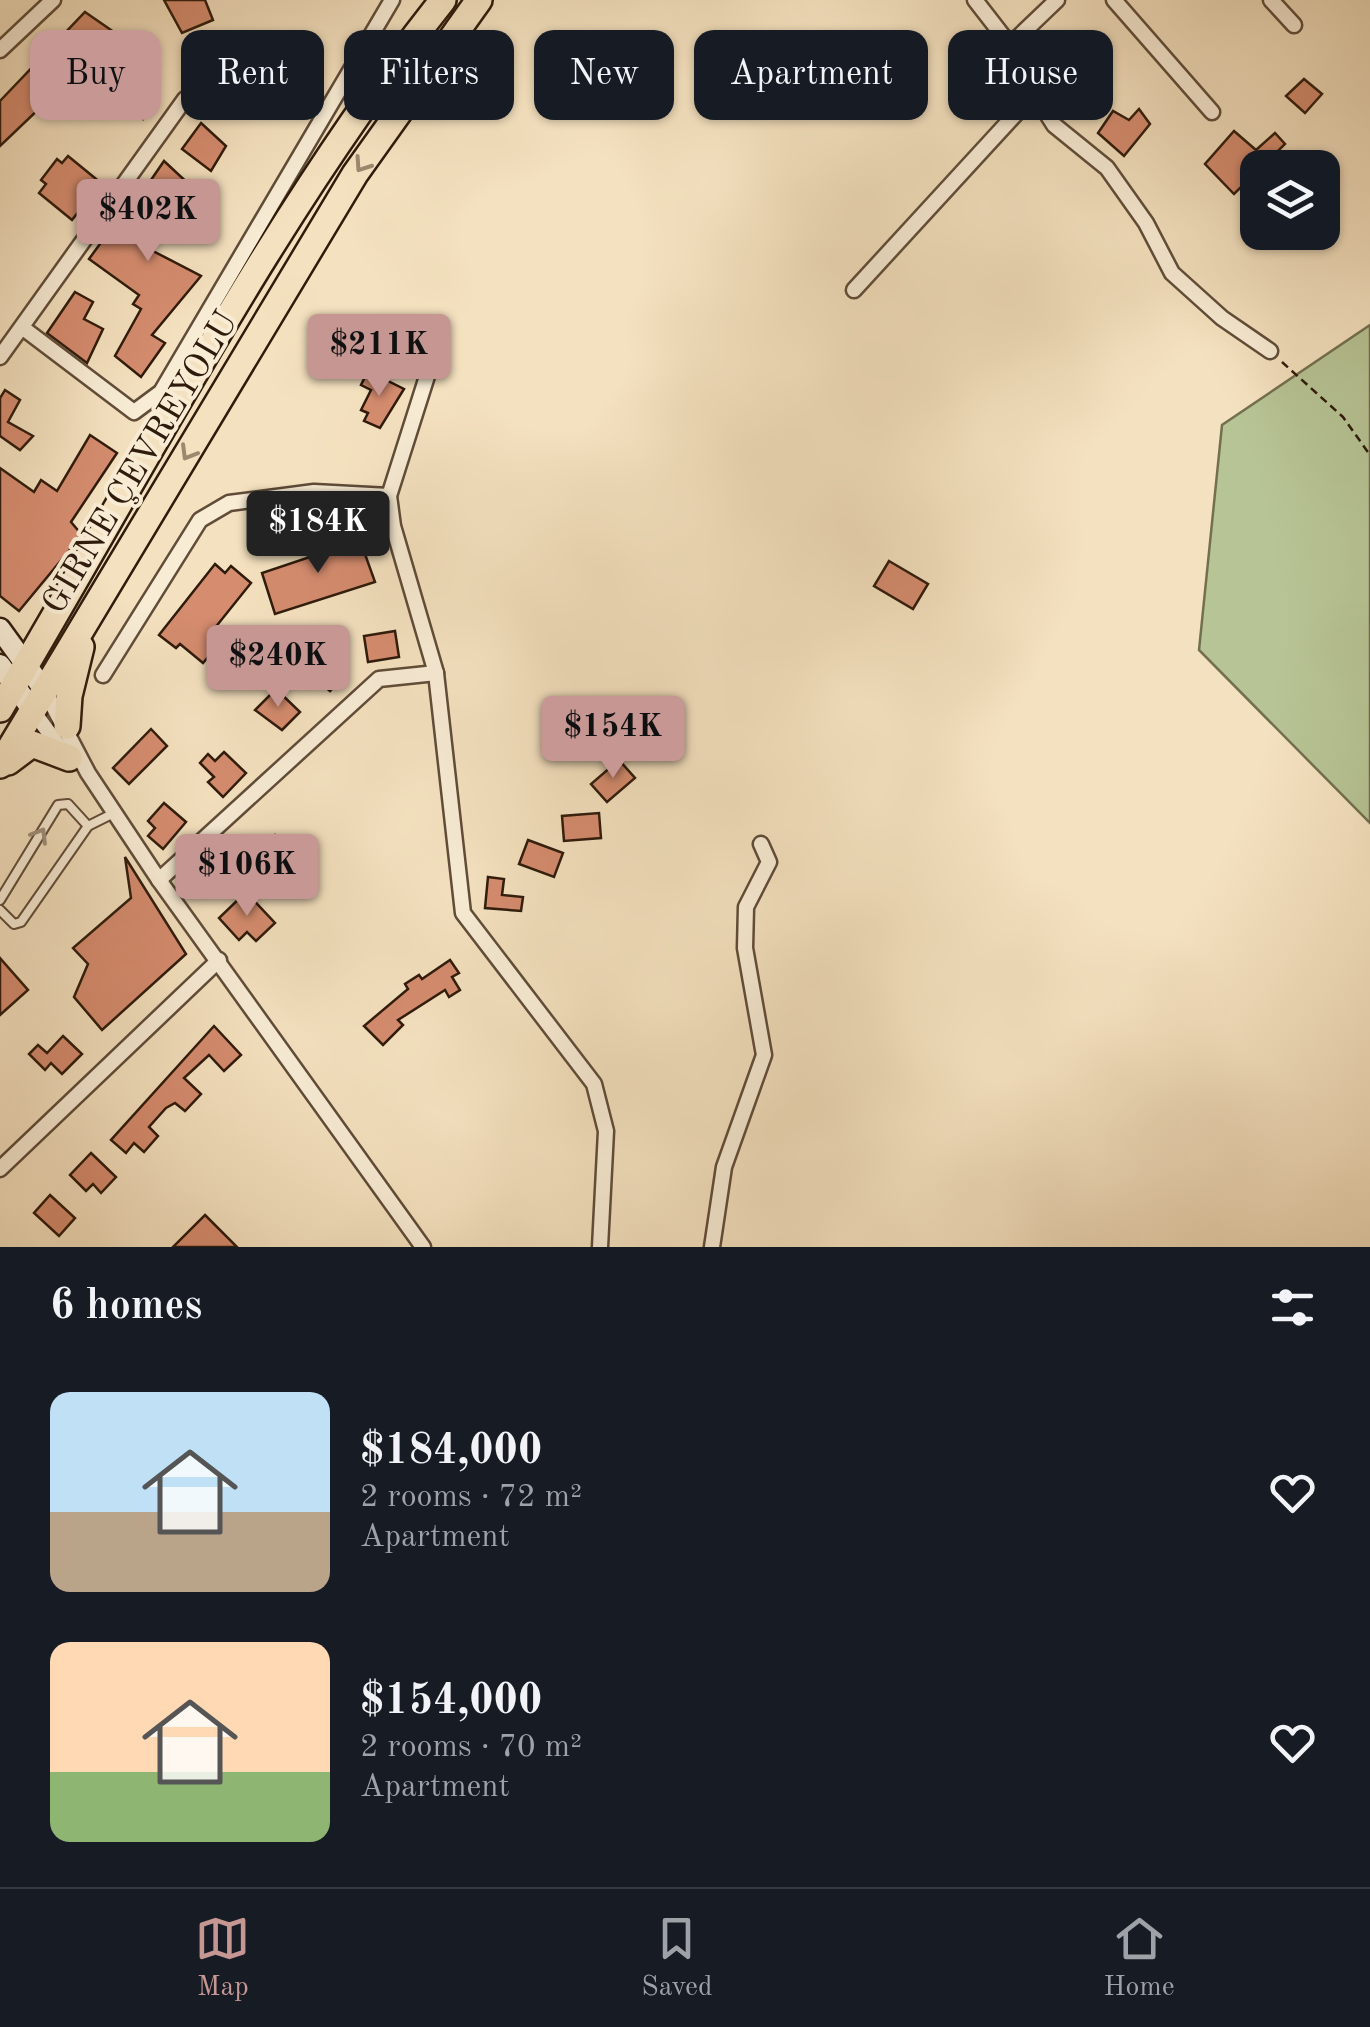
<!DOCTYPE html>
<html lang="en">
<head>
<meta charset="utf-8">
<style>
	body { margin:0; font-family:"Old Standard TT",serif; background:#20242c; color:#f1f3f6; height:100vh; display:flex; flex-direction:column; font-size:38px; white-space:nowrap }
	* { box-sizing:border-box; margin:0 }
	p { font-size:32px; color:#9ea1a6 }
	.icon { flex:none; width:55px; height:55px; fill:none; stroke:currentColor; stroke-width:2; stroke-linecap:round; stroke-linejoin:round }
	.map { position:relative; height:1247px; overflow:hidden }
	.drawer { display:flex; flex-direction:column; background:#171b24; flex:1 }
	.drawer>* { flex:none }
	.banner { position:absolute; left:30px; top:30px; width:1310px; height:90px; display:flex; gap:20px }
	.controls { position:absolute; left:1240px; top:150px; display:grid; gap:20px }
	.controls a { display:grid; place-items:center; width:100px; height:100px; border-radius:20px; background:#171b24; box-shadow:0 2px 8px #0004; font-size:50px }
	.price { position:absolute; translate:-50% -85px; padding:0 22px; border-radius:10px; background:#c59692; color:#111; font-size:32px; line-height:65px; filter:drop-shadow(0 2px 5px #0008) }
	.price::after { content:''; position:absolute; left:50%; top:60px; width:30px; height:22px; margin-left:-15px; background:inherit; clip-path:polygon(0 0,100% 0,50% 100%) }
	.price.on { background:#222; color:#fff }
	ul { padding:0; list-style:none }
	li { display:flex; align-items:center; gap:30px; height:250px; padding:0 50px }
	li span { display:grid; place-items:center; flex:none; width:280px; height:200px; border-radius:20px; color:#555 }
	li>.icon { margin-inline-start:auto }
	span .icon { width:120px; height:120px; fill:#fffc; stroke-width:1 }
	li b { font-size:42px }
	h2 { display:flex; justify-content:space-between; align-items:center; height:120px; padding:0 50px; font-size:42px }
	.tag { padding:0 35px; border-radius:20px; background:#171b24; box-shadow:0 2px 8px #0004; font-size:35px; line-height:90px }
	.tag.on { background:#c59692; color:#111 }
	.menu { display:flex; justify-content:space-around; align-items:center; height:140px; border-top:2px solid #363941; background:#171b24; font-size:28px; color:#9ea1a6 }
	.menu a { display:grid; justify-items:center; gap:5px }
	.menu .on { color:#c59692 }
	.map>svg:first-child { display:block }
	.green { fill:#b7c495; stroke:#737050; stroke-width:2.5 }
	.building { fill:#d58c6f; stroke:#2f1b0c; stroke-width:2.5 }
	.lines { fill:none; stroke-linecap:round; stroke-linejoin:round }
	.lane-casing { stroke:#604c39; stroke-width:12 }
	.street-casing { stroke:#604c39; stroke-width:19 }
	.secondary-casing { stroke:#2f1b0c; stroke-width:25 }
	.highway-casing { stroke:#2f1b0c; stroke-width:30 }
	.path { stroke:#2f1b0c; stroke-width:2.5; stroke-dasharray:8 5; stroke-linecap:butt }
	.lane { stroke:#f8ecd5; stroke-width:8 }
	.street { stroke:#f8ecd5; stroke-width:14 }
	.secondary { stroke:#f8ecd5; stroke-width:20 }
	.highway { stroke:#f4e1bf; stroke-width:25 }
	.oneway { stroke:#9b886e }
	.oneway2 { stroke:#9e8e7b }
	.labels { text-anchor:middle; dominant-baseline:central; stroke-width:8; stroke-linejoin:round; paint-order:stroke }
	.street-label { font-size:35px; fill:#2f1b0c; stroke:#f8ecd5 }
</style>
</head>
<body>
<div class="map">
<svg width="1370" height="1247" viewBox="0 0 1370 1247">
	<rect width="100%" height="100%" fill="#f4e1bf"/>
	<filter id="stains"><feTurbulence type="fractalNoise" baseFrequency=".002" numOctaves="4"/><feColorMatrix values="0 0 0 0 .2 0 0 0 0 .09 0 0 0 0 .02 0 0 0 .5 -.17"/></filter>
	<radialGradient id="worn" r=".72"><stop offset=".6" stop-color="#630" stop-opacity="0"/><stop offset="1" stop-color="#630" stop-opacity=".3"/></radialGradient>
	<polygon class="green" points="1370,325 1370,823 1199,650 1222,425"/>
	<g class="building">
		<polygon points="164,0 205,0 213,20 182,33"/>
		<polygon points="85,12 121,37 91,68 85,62 48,107 44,104 0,146 0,101"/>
		<polygon points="1103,36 1111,57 1070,105 1056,84 1068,62 1072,65"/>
		<polygon points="133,79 158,94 143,119 117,106"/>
		<polygon points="1304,79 1322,94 1305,113 1286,96"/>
		<polygon points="1139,109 1150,124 1124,156 1098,133 1113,111 1129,120"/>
		<polygon points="201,123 226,146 211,171 182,149"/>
		<polygon points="1234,131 1256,150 1275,133 1285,144 1234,194 1205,164"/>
		<polygon points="68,156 101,183 72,220 39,193 46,184 41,180 57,159 62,163"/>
		<polygon points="164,161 193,188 153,251 201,276 152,335 165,343 141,377 115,356 141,309 133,304 139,295 89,259 121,215 125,218"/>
		<polygon points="75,292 93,302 84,319 103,329 87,363 47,333"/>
		<polygon points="368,371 404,389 380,428 364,421 368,413 361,410 371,390 361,385"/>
		<polygon points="5,390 20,400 8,422 33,436 20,450 0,436 0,398"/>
		<polygon points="90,435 117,453 71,522 82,535 19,611 0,596 0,468 34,492 41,480 57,491"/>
		<polygon points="351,539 361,544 358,550 365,554 375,582 275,614 262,573 310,557 307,547 325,540 328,547"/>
		<polygon points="889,561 928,584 913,609 874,586"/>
		<polygon points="215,564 225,573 231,566 251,583 210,634 220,643 203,663 180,644 176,648 159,635"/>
		<polygon points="395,631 399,657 368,662 364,636"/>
		<polygon points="326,654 346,673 330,691 309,674"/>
		<polygon points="276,689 300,712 282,730 255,710"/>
		<polygon points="151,729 167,746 129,784 113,768"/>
		<polygon points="224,752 246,773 223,797 208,782 214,777 200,763 208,754 215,761"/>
		<polygon points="619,760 635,778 607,802 591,784"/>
		<polygon points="164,803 186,822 163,849 148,836 155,828 148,821"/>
		<polygon points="599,813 601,838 564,841 562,816"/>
		<polygon points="275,835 298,857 286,870 294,878 283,890 251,860"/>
		<polygon points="528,840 563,853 554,877 519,864"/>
		<polygon points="125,857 186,954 102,1030 74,997 88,964 73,948 131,898"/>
		<polygon points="488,877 504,879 502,895 523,897 521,911 485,908"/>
		<polygon points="246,892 275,923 256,941 247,932 239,940 219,918"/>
		<polygon points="0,958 28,990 0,1015"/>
		<polygon points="450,960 459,973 452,977 460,990 449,997 445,990 398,1020 403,1025 383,1045 364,1026 408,989 405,984 419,975 422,979"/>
		<polygon points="214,1026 241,1055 224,1071 209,1055 184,1078 201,1094 185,1111 175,1103 166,1108 149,1127 158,1136 144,1152 134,1143 126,1153 111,1140"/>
		<polygon points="63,1036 82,1054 62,1074 51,1063 45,1070 29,1054 38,1045 47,1053"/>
		<polygon points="91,1153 116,1177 101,1193 93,1184 86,1191 70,1175"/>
		<polygon points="50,1195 75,1218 59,1236 34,1213"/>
		<polygon points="205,1215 237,1247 173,1247"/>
	</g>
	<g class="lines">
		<defs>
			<g id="lane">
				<polyline points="0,900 58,805 68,804 88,826"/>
				<polyline points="0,910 14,924 21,922 88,826 114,813"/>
			</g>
			<g id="street">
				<polyline points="975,0 1010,45 1026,81 1054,125 1107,168 1146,223 1172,273 1222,318 1270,351"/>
				<polyline points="1114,0 1212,112"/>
				<polyline points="1271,0 1294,25"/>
				<polyline points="1010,45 1057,0"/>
				<polyline points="0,50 53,0"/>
				<polyline points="854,290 1034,94"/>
				<polyline points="23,328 134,412 161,392 392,0"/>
				<polyline points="0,357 185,99"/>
				<polyline points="429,370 389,496 393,526 436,673 463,913 594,1084 606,1131 600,1247"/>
				<polyline points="103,675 200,520 229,503 314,492 389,496"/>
				<polyline points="45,691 88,773 159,880 423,1247"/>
				<polyline points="33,711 64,753"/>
				<polyline points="159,880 379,679 436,673"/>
				<polyline points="0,1169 219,960"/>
				<polyline points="712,1247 724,1167 764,1055 745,948 746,907 769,862 761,844"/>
			</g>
			<g id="secondary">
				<polyline points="0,629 45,691"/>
				<polyline points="0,665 33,711"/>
			</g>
			<g id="highway">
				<path d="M0,709C139,476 274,212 443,0"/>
				<polyline points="67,726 69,696 81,647"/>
				<polyline points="8,762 32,744 69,758"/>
				<polyline points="0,765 355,174 479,0"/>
			</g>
		</defs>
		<use href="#lane" class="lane-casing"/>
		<use href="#street" class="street-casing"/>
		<use href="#secondary" class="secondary-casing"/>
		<use href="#highway" class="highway-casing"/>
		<polyline class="path" points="1282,362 1343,417 1370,455"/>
		<use href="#lane" class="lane"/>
		<use href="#street" class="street"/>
		<use href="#secondary" class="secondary"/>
		<use href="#highway" class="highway"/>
	</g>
	<defs><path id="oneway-chevron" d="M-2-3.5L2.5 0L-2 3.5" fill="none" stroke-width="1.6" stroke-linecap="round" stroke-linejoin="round" transform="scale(2.5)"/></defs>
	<g class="oneway">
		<use href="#oneway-chevron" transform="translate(362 165) rotate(124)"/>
		<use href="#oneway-chevron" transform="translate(188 453) rotate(121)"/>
	</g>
	<use class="oneway2" href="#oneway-chevron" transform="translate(40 835) rotate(-59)"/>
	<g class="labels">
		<g class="street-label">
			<text transform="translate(141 463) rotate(-59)">GIRNE ÇEVREYOLU</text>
		</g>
	</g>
	<rect width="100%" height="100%" filter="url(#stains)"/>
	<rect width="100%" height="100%" fill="url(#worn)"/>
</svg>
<div class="controls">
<a><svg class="icon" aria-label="layers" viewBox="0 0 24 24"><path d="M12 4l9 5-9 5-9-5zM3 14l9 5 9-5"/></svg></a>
</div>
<b class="price" style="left:148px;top:264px">$402K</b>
<b class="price" style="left:379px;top:399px">$211K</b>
<b class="price on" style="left:318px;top:576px">$184K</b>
<b class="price" style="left:278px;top:710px">$240K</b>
<b class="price" style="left:613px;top:781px">$154K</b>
<b class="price" style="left:247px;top:919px">$106K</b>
<div class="banner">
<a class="tag on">Buy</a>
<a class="tag">Rent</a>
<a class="tag">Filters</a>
<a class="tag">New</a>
<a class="tag">Apartment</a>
<a class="tag">House</a>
</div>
</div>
<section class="drawer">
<h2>6 homes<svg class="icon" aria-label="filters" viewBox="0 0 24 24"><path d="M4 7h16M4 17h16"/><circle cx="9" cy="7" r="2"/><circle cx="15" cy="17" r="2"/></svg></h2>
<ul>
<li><span style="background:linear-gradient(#bfe0f5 60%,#b9a48a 0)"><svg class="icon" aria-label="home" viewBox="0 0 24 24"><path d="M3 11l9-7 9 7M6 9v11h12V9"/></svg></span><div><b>$184,000</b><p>2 rooms · 72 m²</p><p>Apartment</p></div><svg class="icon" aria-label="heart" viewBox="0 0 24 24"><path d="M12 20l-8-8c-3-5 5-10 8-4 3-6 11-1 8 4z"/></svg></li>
<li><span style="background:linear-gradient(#ffd9b3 65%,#8fb573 0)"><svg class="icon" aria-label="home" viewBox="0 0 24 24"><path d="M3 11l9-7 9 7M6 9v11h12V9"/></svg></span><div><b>$154,000</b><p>2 rooms · 70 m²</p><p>Apartment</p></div><svg class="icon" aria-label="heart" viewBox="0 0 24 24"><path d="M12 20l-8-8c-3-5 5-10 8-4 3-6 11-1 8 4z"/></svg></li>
</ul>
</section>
<nav class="menu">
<a class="on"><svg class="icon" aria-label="map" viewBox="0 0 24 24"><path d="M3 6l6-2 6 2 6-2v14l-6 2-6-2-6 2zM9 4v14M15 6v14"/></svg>Map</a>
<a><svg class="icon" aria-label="saved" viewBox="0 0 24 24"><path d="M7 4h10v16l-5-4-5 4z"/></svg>Saved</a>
<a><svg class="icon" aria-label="home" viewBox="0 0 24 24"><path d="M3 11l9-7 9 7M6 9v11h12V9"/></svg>Home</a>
</nav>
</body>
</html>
